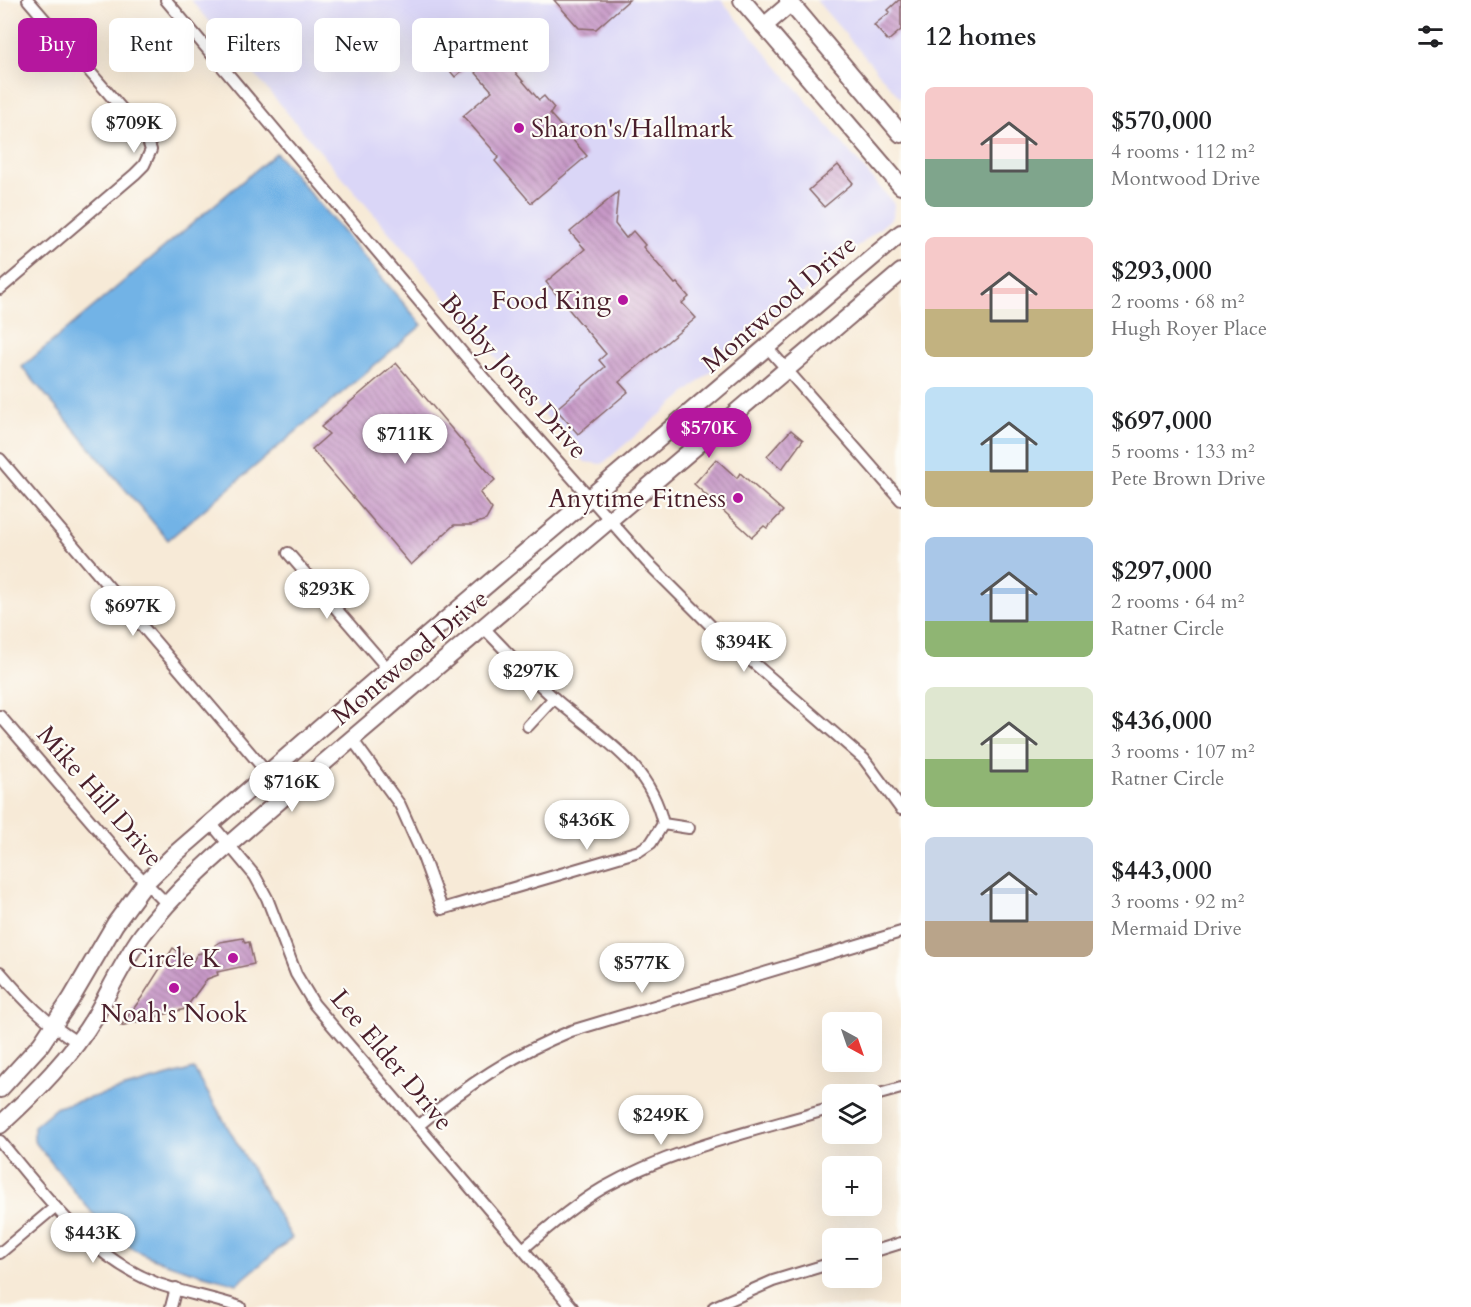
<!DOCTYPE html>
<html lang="en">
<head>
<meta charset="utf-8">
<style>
	body { margin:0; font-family:Cardo,serif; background:#f2f2f2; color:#202124; height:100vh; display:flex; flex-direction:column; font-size:22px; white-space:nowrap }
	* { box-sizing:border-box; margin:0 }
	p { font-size:20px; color:#757577 }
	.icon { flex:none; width:33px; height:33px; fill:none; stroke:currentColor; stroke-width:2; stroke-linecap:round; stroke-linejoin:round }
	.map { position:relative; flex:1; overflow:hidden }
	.details { display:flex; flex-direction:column; background:#fff; width:570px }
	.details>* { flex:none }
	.guide { position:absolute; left:18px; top:18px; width:570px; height:54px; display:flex; gap:12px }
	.needle { width:39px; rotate:140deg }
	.tools { position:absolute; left:822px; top:1012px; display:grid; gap:12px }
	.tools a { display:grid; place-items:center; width:60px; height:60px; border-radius:9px; background:#fff; box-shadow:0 6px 24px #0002; font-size:30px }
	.price { position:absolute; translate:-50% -51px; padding:0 14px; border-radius:21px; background:#fff; color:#222; font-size:20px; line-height:39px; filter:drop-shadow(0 2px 3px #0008) }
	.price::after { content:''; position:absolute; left:50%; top:36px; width:18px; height:14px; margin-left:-9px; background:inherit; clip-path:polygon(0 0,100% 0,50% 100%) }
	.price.current { background:#b5179e; color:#fff }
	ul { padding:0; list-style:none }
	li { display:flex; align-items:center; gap:18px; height:150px; padding:0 24px }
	li span { display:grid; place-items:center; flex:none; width:168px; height:120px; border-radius:9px; color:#555 }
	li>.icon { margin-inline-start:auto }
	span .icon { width:72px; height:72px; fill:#fffc; stroke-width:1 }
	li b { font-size:26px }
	h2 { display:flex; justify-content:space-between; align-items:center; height:72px; padding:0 24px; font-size:26px }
	.tag { padding:0 21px; border-radius:9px; background:#fff; box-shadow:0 6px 24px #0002; font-size:21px; line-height:54px }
	.tag.current { background:#b5179e; color:#fff }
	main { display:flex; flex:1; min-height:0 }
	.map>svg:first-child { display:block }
	.built { fill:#dad6f7 }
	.water { fill:#72b3e6; stroke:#5e6988; stroke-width:1.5 }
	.building { fill:url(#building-back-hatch) }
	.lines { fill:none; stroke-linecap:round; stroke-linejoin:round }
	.minor-casing { stroke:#876667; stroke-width:14 }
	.secondary-casing { stroke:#876667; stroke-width:20 }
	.minor { stroke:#fff; stroke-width:10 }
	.secondary { stroke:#fff; stroke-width:16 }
	.poi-dot { fill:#b5179e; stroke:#fdfcf7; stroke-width:2 }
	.labels { text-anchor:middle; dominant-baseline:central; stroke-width:4.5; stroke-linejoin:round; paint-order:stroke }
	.poi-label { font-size:26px; fill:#4a1f2b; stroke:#fdfcf7; text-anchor:end }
	.street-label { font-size:26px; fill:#4a1f2b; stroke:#fdfcf7 }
</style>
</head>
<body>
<main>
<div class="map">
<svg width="901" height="1307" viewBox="0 0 901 1307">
	<defs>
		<pattern id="building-back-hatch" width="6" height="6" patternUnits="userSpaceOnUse" patternTransform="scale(1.5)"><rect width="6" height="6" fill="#c799c7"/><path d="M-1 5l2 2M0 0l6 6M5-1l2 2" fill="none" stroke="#a47ca2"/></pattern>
	</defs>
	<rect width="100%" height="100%" fill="#fdfcf7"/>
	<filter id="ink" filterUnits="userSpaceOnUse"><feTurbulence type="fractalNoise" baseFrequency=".0167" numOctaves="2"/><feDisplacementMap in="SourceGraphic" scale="12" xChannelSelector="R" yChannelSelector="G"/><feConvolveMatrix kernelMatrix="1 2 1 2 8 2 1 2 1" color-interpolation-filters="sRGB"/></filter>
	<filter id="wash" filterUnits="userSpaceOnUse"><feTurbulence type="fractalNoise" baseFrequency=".008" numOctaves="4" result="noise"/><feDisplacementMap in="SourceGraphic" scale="24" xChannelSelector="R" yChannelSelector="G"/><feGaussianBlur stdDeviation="1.35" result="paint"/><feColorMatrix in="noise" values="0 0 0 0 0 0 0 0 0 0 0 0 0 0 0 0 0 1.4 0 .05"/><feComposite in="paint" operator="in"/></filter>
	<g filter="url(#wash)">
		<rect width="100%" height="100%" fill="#f7ead7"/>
		<g class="built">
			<polygon points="191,0 721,0 894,204 893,217 602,464 585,462"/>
			<polygon points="816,0 901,0 901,99"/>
		</g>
		<g class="water">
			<polygon points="276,153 422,325 168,540 22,367"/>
			<path d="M194,1069L292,1238L237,1284C205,1275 172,1267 141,1253C101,1234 63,1175 34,1141V1126L57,1107Z"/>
		</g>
		<g id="blocks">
			<g class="building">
				<polygon points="554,0 629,0 596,29 579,28"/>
				<polygon points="899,0 901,0 901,30 888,41 874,25 890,12 888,10"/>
				<polygon points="473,27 497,28 497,34 517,57 515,72 539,100 544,96 554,108 550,114 587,156 531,203 495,161 499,157 463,116 492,91 469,65 455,77 438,56"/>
				<polygon points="838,165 853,183 824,207 809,190"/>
				<polygon points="618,192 615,224 626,238 633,231 645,245 643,247 675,284 677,283 689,297 682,303 696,318 619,382 628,392 578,434 556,409 605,367 599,360 606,354 546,282 585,249 570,232"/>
				<polygon points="396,363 495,480 480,493 492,509 486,520 471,525 454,525 411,565 312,449 329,434 321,427"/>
				<polygon points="791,430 803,440 782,469 767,456"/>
				<polygon points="716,459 737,478 740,473 783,511 767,528 764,526 752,537 694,484"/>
				<polygon points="243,938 245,943 249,942 254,964 217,972 218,975 207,979 185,1009 121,1026 142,997 173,948 193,961 197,954 217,950 215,945 220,942"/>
			</g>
		</g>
	</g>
	<g filter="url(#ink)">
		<use href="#blocks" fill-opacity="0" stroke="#876667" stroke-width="1.5"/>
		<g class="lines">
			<defs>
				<g id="minor">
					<polyline points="166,0 482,376 647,562 710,625 864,759 901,809"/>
					<polyline points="0,289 135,174 144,165 151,150 147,138 28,0"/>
					<polyline points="767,347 901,500"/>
					<polyline points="0,459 286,795"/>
					<polyline points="288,553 388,669"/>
					<polyline points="0,716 133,870 167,904"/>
					<polyline points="528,726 554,698"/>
					<path d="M352,739L400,805L422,854L442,909L639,851L651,843L663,824C650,763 599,737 555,699C530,677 507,652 484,628"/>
					<polyline points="210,822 255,876 267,898 296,974 314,1004 572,1307"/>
					<polyline points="663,824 689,828"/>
					<path d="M0,972C24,1000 45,1022 77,1042"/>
					<polyline points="872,1096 901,1088"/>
					<path d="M418,1126C468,1084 511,1056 571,1031L901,932"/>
					<path d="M0,1141C45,1195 88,1256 156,1283C183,1293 213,1298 240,1307"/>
					<path d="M523,1249C548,1227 574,1205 603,1188C674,1148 755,1131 832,1108"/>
					<polyline points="872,1252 901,1243"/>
					<polyline points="0,1253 55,1207"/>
					<polyline points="171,1307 176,1288"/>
					<polyline points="714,1307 773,1281 832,1263"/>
				</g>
				<g id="secondary">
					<polyline points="742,0 901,186"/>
					<polyline points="788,0 901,134"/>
					<polyline points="764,26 791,3"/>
					<polyline points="0,1089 41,1044 71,999 115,924 146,882 175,854 388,669 901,233"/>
					<path d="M0,1125C36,1092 71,1057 96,1015C111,988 124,960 142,935C182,881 236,839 286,795L901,272"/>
				</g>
			</defs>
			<use href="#minor" class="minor-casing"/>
			<use href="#secondary" class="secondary-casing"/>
			<use href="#minor" class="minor"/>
			<use href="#secondary" class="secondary"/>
		</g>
	</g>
	<g class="poi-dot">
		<circle cx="519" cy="128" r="6"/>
		<circle cx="623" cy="300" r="6"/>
		<circle cx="738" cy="498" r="6"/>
		<circle cx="233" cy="958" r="6"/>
		<circle cx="174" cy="988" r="6"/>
	</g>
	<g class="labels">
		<g class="poi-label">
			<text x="531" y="128" text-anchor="start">Sharon's/Hallmark</text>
			<text x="611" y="300">Food King</text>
			<text x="726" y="498">Anytime Fitness</text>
			<text x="221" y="958">Circle K</text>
			<text x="174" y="1013" text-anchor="middle">Noah's Nook</text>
		</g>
		<g class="street-label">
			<text transform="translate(779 304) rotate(-41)">Montwood Drive</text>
			<text transform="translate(514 376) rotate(49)">Bobby Jones Drive</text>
			<text transform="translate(410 657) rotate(-40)">Montwood Drive</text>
			<text transform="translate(100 796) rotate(49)">Mike Hill Drive</text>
			<text transform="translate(392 1060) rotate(50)">Lee Elder Drive</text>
		</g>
	</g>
</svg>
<div class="tools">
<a><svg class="needle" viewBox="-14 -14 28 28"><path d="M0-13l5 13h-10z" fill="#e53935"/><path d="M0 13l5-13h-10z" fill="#757577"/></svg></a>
<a><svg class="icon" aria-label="layers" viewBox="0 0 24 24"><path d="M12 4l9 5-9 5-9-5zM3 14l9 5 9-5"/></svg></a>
<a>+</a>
<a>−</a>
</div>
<b class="price" style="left:134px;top:154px">$709K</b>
<b class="price current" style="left:709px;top:459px">$570K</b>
<b class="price" style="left:405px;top:465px">$711K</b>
<b class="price" style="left:327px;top:620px">$293K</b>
<b class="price" style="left:133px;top:637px">$697K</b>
<b class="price" style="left:744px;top:673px">$394K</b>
<b class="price" style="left:531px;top:702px">$297K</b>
<b class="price" style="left:292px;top:813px">$716K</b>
<b class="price" style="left:587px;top:851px">$436K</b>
<b class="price" style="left:642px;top:994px">$577K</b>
<b class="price" style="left:661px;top:1146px">$249K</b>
<b class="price" style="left:93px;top:1264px">$443K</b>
<div class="guide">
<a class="tag current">Buy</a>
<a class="tag">Rent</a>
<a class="tag">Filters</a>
<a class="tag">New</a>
<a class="tag">Apartment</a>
</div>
</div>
<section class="details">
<h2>12 homes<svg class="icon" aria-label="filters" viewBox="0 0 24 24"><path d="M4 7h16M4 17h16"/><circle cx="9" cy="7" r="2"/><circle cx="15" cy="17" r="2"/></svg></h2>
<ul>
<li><span style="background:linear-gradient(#f6c9c9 60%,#7fa58c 0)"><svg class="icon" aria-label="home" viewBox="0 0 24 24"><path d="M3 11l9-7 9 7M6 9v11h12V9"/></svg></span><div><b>$570,000</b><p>4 rooms · 112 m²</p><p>Montwood Drive</p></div></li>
<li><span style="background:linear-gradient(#f6c9c9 60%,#c2b280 0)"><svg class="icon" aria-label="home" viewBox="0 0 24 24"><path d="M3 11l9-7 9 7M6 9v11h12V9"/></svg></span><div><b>$293,000</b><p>2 rooms · 68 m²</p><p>Hugh Royer Place</p></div></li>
<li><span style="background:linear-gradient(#bfe0f5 70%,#c2b280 0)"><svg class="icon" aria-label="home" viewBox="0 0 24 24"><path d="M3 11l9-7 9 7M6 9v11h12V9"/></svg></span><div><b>$697,000</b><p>5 rooms · 133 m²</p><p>Pete Brown Drive</p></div></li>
<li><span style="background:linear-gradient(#a9c7e8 70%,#8fb573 0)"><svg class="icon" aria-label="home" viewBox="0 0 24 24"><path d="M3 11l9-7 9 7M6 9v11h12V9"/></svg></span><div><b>$297,000</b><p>2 rooms · 64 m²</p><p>Ratner Circle</p></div></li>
<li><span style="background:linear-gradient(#dfe7d0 60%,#8fb573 0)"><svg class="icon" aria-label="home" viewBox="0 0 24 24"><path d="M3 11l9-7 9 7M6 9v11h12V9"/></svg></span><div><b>$436,000</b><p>3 rooms · 107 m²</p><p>Ratner Circle</p></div></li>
<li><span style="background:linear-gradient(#c9d6e8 70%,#b9a48a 0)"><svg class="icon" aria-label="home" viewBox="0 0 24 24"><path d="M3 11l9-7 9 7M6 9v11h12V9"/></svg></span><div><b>$443,000</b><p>3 rooms · 92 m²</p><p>Mermaid Drive</p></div></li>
</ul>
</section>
</main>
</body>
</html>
